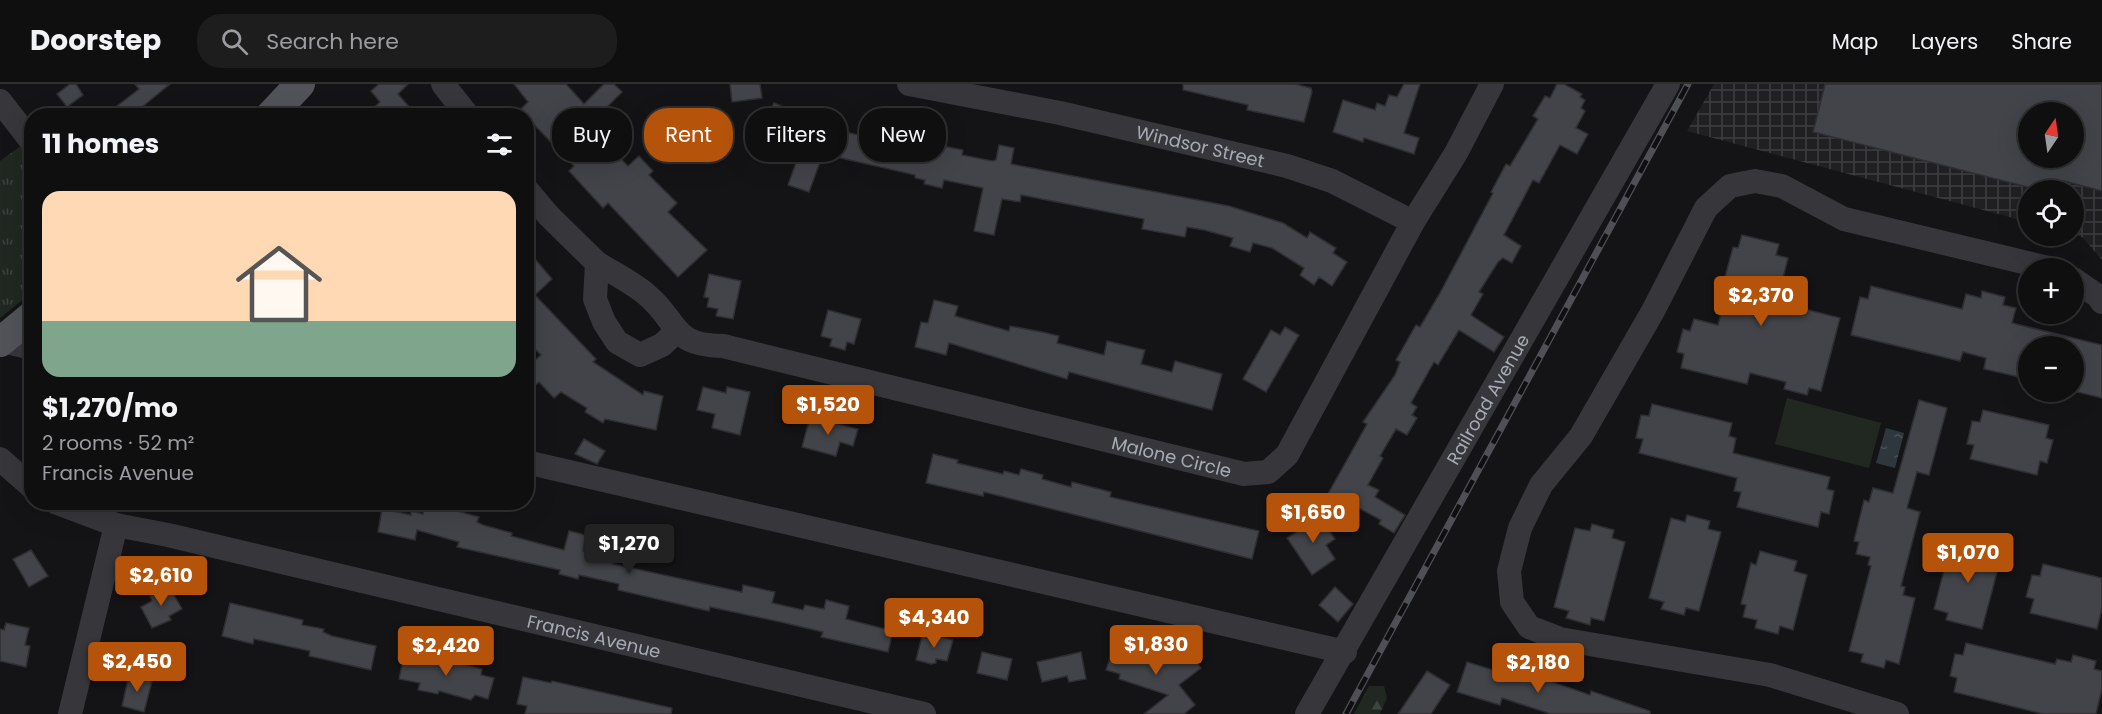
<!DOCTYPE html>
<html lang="en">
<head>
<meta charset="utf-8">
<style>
	body { margin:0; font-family:Poppins,sans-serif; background:#1d1d1e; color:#f1f3f6; height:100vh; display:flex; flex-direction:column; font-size:22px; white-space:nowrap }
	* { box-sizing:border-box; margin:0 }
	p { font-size:20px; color:#9b9c9f }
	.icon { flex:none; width:33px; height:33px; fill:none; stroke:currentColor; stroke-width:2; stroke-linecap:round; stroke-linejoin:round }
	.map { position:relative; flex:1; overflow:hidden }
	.sheet { position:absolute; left:24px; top:24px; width:510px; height:402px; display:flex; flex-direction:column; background:#0f0f10; border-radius:24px; box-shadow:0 6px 24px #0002,0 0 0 2px #2f2f30 }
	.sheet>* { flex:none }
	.guide { position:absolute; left:552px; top:24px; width:570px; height:54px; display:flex; gap:12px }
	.needle { width:39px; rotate:13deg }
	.tools { position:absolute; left:2018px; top:18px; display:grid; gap:12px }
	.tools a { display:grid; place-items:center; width:66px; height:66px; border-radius:50%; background:#0f0f10; box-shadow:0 6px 24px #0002,0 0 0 2px #2f2f30; font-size:30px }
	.price { position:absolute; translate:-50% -51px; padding:0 14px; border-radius:6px; background:#b45309; color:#fff; font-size:20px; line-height:39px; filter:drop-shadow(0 2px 3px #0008) }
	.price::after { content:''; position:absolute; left:50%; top:36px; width:18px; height:14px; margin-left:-9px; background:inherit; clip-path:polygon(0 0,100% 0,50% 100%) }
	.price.current { background:#222; color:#fff }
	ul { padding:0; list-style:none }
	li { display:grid; align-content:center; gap:12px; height:318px; padding:0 18px }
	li+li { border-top:2px solid #2f2f30 }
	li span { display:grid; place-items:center; height:186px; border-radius:18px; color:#555 }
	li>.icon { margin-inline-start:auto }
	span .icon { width:108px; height:108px; fill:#fffc; stroke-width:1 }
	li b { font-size:26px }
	h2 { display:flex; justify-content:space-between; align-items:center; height:72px; padding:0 18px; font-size:26px }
	.chip { padding:0 21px; border-radius:24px; background:#0f0f10; box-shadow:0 6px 24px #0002,0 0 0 2px #2f2f30; font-size:21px; line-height:54px }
	.chip.current { background:#b45309; color:#fff }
	header { display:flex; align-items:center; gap:36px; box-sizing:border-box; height:84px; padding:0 30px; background:#0f0f10; border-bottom:2px solid #2f2f30 }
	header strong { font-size:28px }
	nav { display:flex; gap:33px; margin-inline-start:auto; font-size:21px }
	.search { width:420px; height:54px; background:#1d1d1e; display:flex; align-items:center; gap:15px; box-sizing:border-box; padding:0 21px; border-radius:24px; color:#9b9c9f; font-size:22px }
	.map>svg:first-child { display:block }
	.industrial { fill:url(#industrial-grid); fill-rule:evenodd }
	.forest { fill:url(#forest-firs) }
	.park { fill:url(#park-tufts) }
	.pitch { fill:#212822 }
	.water { fill:url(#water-ripples) }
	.building { fill:#434449; stroke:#2f2e32; stroke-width:1.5; fill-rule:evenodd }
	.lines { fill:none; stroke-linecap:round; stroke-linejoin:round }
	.minor { stroke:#36363b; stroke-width:24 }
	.major { stroke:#525359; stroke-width:30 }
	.rail-casing { stroke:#4f5055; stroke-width:7 }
	.rail { stroke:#0f0f11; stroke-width:4.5; stroke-dasharray:14; stroke-linecap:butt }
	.labels { text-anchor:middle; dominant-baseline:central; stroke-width:6; stroke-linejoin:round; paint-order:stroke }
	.street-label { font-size:18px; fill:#a7abb5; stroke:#0f0f11 }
</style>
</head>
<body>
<header>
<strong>Doorstep</strong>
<div class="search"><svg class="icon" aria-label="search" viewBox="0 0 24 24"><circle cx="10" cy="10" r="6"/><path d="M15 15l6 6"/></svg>Search here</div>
<nav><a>Map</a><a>Layers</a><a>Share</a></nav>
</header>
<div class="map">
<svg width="2102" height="630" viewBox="0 0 2102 630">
	<defs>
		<pattern id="industrial-grid" width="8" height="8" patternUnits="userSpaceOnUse" patternTransform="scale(1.5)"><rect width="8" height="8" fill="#202023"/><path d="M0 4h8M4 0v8" fill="none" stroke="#3e3e41"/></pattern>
		<pattern id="forest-firs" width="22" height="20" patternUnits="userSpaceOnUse" patternTransform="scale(1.5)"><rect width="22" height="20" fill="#212822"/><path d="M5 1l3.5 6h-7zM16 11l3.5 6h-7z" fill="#3e4440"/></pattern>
		<pattern id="park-tufts" width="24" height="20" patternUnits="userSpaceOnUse" patternTransform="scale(1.5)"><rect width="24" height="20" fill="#212822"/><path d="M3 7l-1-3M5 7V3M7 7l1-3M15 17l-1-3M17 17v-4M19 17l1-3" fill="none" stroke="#3e4440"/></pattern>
		<pattern id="water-ripples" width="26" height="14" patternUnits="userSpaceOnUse" patternTransform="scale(1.5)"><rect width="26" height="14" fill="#2f373e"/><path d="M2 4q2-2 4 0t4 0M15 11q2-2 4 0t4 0" fill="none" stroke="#4a5158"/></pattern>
	</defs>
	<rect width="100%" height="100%" fill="#141416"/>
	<path class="industrial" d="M1714,0H2102V176L2082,153L2073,151V106H2028V138L1687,47ZM2028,28H2073V74H2028Z"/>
	<polygon class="forest" points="1369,602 1384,602 1387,614 1380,630 1354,630"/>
	<polygon class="park" points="22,61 31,74 31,209 0,234 0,77"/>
	<polygon class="pitch" points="1787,314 1881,339 1869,384 1775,360"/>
	<polygon class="water" points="1886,344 1904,349 1895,384 1876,379"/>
	<g class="building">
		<polygon points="70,0 76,0 83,11 67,23 57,10"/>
		<polygon points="135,0 170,0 131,32 104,32 139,5"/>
		<polygon points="379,0 408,0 398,10 417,32 365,32 380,18 371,7"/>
		<polygon points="514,0 566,0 584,20 604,0 614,0 622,8 588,42 628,82 639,72 653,87 649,91 677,119 668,128 707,166 678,193 608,119 603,124 569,87 574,82 520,26 528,18"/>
		<polygon points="730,0 760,0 762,14 732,18"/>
		<polygon points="1183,0 1295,0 1311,4 1312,8 1304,38 1247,26 1248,21 1183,6"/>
		<polygon points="1404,0 1420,0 1404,49 1419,54 1414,70 1364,54 1363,58 1333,48 1343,16 1375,26 1377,19 1385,22 1389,11 1397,13"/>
		<polygon points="1557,0 1564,0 1582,10 1580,13 1585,16 1581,24 1585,27 1576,44 1588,50 1577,70 1560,61 1539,99 1533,96 1504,151 1521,162 1512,179 1503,174 1498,178 1479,208 1483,210 1471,231 1504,253 1494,268 1459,246 1438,281 1434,278 1411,319 1417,323 1412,331 1417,334 1407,351 1396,345 1380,372 1383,374 1368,401 1379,406 1375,413 1405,431 1394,449 1379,440 1381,436 1355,422 1349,432 1324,417 1367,340 1363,338 1395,291 1400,278 1396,276 1416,241 1420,243 1440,209 1493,109 1491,108 1506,80 1510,82 1538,35 1533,32 1545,12 1550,14"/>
		<path d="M1825,0H2102V107L2064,97L2062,106H2039L1813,48ZM2028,28H2073V74H2028Z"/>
		<polygon points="774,19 802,31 801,34 838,49 839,46 858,51 860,44 882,49 881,54 932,64 933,60 963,66 962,71 992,77 996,76 999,61 1014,64 1011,80 1229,122 1283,139 1307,154 1310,148 1336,164 1333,169 1347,178 1332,202 1319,193 1314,201 1300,191 1304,184 1272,164 1253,159 1250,168 1230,162 1233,154 1204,146 1187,143 1185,153 1142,145 1144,135 1021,111 1020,118 1002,115 994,151 974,147 983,104 944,96 942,104 924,100 925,96 915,94 915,91 823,70 809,108 788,101 797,76 782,70 786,58 762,48"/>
		<polygon points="1742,151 1779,160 1776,171 1788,174 1777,218 1840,234 1821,307 1809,304 1807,311 1784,305 1786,298 1750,289 1747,300 1681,284 1684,270 1677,268 1683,245 1690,247 1694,235 1718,241 1727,205 1722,204 1728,182 1733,163 1738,164"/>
		<polygon points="535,175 552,195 535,211 596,275 593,278 643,311 644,307 663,312 656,346 605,335 603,339 585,328 587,324 561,308 554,314 539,298 526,309 526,284 541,271 526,256 526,182"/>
		<polygon points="709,190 741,197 733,235 716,232 718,225 707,223 709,214 704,213"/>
		<polygon points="1871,202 1962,225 1966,210 1981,214 1982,207 2005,213 2003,221 2016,224 2012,239 2102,261 2102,314 2073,307 2073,262 2028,262 2028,295 1984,285 1986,274 1963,268 1960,277 1851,251 1860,213 1868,215"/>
		<polygon points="934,216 958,222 955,232 1009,247 1010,242 1042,248 1059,252 1057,259 1104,271 1107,257 1145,266 1141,280 1172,288 1175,277 1222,290 1212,326 1069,288 1067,295 949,259 946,271 915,263 921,238 928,239"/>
		<polygon points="828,226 861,235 854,260 847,258 845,266 830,262 832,255 821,252"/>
		<polygon points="1285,243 1299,251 1266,308 1243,295 1271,246 1280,251"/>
		<polygon points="703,303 726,309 727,303 750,308 740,351 712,344 715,330 697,326"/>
		<polygon points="1919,316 1947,324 1929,391 1917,388 1907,424 1920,428 1901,502 1905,503 1903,511 1915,514 1899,580 1886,576 1884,584 1861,578 1863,570 1849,567 1871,482 1868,481 1870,473 1856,470 1859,458 1854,457 1864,416 1869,418 1873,404 1893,409"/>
		<polygon points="1652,320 1732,339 1729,352 1736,354 1733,369 1830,393 1827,405 1834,407 1829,430 1821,428 1818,443 1737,423 1741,408 1734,407 1737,394 1639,369 1643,355 1636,354 1641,331 1649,332"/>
		<polygon points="1983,326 2049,341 2046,354 2053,356 2047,379 2040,377 2037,391 1970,375 1974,361 1967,360 1972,337 1980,338"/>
		<polygon points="810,333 858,345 853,362 840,358 836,372 802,363"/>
		<polygon points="584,355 605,367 597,380 575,370"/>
		<polygon points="933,370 958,376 957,379 1003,390 1004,387 1019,391 1021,385 1043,391 1042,395 1071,403 1072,398 1111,408 1110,413 1259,447 1252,475 984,408 983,412 926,399"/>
		<polygon points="426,418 450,418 449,425 479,433 477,438 483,441 512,449 511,452 564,466 569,447 586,451 583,467 615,474 613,480 742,508 743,501 775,508 772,519 803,526 805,521 824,525 826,516 849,522 846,535 893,547 888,568 821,553 823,548 785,539 710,523 709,527 618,506 619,500 579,491 578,495 559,490 560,486 457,463 459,458 417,446 415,456 378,448 382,425 411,431 411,427 423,430"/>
		<polygon points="1317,429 1335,455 1326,461 1335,475 1312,491 1287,454 1301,445 1298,441"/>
		<polygon points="1687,431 1710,437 1708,445 1721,448 1699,527 1686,524 1684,531 1661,525 1664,518 1649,514 1671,434 1685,438"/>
		<polygon points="1592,440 1614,446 1612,454 1625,458 1604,537 1591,534 1590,541 1566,534 1569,527 1554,523 1575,444 1590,447"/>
		<polygon points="1967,456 1990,462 1988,469 2001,473 1982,545 1946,536 1948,529 1934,525 1951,459 1965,463"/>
		<polygon points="31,466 48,492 29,503 13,475"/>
		<polygon points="1760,467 1797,477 1794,487 1807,491 1793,546 1780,542 1778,550 1755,544 1757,536 1743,533 1746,521 1741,520 1751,479 1756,481"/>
		<polygon points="2043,480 2102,494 2102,524 2097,545 2030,529 2034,515 2026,513 2032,491 2040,492"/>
		<polygon points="169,502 182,525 169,532 171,536 152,544 141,523 152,517 150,512"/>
		<polygon points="1335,503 1353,520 1338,538 1319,521"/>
		<polygon points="230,519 303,536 302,541 324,545 323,548 332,552 376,562 371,586 309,572 310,567 254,555 253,560 222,552"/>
		<polygon points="6,539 29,544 25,561 30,562 29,567 26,583 0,577 0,545 4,546"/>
		<polygon points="923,548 953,556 947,577 936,575 936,579 931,580 916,576"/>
		<polygon points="1119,559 1137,564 1136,567 1170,578 1187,565 1201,584 1179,601 1195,621 1184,630 1144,630 1168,611 1119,595 1120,590 1106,586 1114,562 1118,563"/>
		<polygon points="1966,559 2055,580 2057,575 2071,578 2073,571 2096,577 2094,585 2102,587 2102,605 2096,630 2043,630 1954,608 1957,594 1950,592 1955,570 1963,571"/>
		<polygon points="982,568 1012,575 1007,596 977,589"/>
		<polygon points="1081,568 1086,595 1069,598 1067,592 1042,598 1037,578"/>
		<polygon points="404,571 431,577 432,572 482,585 481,591 494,594 488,615 475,611 471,616 439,607 438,610 418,606 420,599 399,595"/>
		<polygon points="1467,578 1519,594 1521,587 1590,611 1591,607 1650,627 1650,630 1551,630 1502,614 1500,621 1457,608"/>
		<polygon points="1427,587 1450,601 1431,630 1398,630"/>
		<polygon points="129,591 152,597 144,628 122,622"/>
		<polygon points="523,593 551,599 552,597 672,624 671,630 525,630 527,622 517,620"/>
	</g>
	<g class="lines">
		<g class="minor">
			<polyline points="443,0 468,32"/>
			<path id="s1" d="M909,0L1060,29L1287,82L1332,97L1413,138"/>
			<polyline points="0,17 32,58"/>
			<polyline points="526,105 549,132 597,179 595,215 604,238 617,258 640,271 662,261 677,247"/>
			<path id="s2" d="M597,179C613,189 633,199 647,211C680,239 670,261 723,262L1244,390L1268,388L1287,371L1413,138L1456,69L1492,0"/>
			<polyline points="2073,195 2098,212 2102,218"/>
			<polyline points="2,257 32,264"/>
			<polyline points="0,375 32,403"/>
			<polyline points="526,378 1345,568"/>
			<path id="s3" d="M55,418L116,441L168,451L924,630"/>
			<polyline points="70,630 116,441"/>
			<path id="s4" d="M1307,630L1668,0"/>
			<polyline points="1897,630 1770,591 1560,555 1529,543 1512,518 1509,487 1520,444 1541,401 1581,352 1653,227 1706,124 1730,102 1755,97 1782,102 1844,135 2048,184"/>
		</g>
		<g class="major">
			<polyline points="270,32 300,0"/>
			<polyline points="0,258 32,232"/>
		</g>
		<defs>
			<polyline id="rail" points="1346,630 1688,0"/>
		</defs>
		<use href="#rail" class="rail-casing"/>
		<use href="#rail" class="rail"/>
	</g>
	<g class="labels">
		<g class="street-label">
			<text stroke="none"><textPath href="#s1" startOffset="298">Windsor Street</textPath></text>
			<text stroke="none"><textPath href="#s4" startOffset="363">Railroad Avenue</textPath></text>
			<text stroke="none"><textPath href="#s2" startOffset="618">Malone Circle</textPath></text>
			<text stroke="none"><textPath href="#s3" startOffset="556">Francis Avenue</textPath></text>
		</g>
	</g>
</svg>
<div class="tools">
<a><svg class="needle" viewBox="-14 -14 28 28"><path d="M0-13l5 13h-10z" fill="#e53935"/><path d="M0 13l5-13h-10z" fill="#9b9c9f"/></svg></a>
<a><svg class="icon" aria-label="locate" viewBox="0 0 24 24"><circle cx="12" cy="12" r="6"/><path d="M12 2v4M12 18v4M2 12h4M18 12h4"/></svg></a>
<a>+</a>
<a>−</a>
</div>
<b class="price" style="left:1761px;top:243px">$2,370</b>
<b class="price" style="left:828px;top:352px">$1,520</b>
<b class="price" style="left:1313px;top:460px">$1,650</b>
<b class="price current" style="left:629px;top:491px">$1,270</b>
<b class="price" style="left:1968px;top:500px">$1,070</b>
<b class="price" style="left:161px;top:523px">$2,610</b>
<b class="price" style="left:934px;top:565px">$4,340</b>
<b class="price" style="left:1156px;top:592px">$1,830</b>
<b class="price" style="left:446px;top:593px">$2,420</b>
<b class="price" style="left:137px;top:609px">$2,450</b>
<b class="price" style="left:1538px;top:610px">$2,180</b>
<div class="guide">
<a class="chip">Buy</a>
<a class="chip current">Rent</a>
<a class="chip">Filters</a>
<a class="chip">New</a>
</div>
<section class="sheet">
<h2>11 homes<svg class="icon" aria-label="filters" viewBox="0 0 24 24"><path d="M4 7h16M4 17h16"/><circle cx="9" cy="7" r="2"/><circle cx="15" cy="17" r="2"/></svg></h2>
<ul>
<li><span style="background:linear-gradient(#ffd9b3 70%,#7fa58c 0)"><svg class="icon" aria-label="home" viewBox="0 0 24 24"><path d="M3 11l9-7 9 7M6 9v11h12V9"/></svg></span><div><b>$1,270/mo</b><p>2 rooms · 52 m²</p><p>Francis Avenue</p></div></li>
</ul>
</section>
</div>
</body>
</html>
